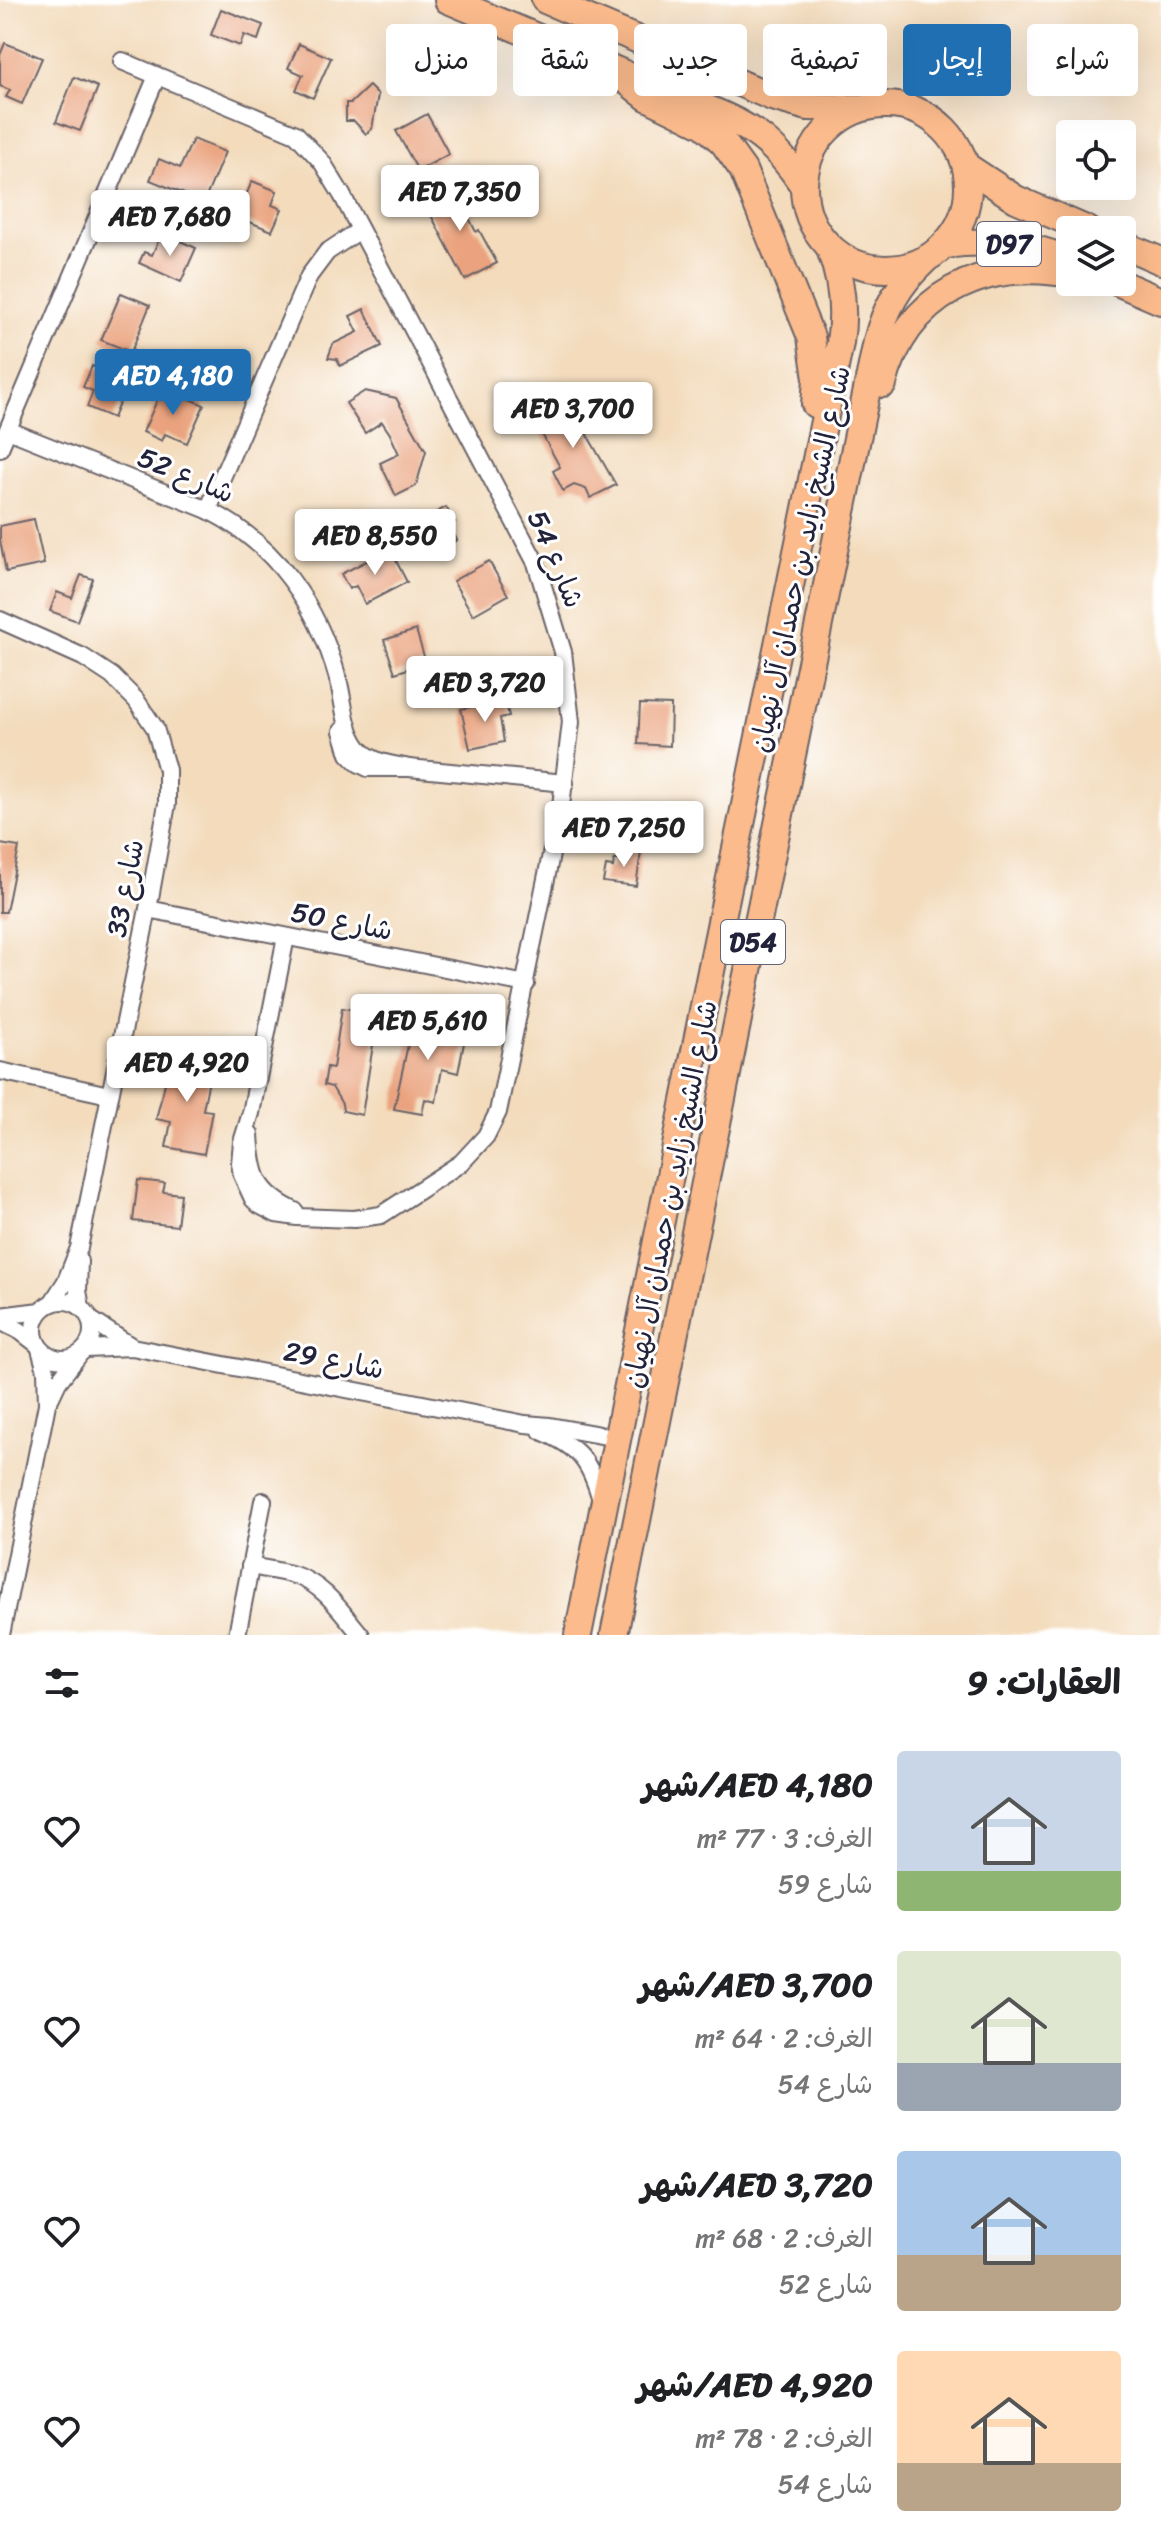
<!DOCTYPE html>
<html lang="ar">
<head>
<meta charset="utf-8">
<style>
	body { margin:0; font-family:Sriracha,"Playpen Sans Arabic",sans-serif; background:#f6f6f6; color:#202124; direction:rtl; height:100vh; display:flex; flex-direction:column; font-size:30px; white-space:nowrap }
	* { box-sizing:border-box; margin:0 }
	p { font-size:26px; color:#757577 }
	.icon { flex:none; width:44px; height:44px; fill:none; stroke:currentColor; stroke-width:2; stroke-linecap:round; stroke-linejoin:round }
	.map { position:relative; height:1635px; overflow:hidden; direction:ltr }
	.drawer { display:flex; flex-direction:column; background:#fff; flex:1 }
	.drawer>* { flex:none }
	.top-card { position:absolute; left:24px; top:24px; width:1114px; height:72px; direction:rtl; display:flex; gap:16px }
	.buttons { position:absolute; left:1056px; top:120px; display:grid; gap:16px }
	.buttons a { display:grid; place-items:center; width:80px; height:80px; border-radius:8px; background:#fff; box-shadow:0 8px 32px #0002; font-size:40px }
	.price { position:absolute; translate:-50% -68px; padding:0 18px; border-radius:8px; background:#fff; color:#222; font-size:26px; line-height:52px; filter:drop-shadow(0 2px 4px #0008) }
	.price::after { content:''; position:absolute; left:50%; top:48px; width:24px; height:18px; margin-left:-12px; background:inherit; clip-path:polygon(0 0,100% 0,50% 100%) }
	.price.selected { background:#1f6fb2; color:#fff }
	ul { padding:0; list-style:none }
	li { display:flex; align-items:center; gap:24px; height:200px; padding:0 40px }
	li span { display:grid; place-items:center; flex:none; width:224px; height:160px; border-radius:8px; color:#555 }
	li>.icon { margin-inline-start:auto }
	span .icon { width:96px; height:96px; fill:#fffc; stroke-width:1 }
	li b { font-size:34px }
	h2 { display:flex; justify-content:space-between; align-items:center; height:96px; padding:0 40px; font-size:34px }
	.tag { padding:0 28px; border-radius:8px; background:#fff; box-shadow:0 8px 32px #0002; font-size:28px; line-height:72px }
	.tag.selected { background:#1f6fb2; color:#fff }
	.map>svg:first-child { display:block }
	.building { fill:#eaa37e }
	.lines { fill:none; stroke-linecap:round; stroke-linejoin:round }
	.street-casing { stroke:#6b6368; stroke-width:20 }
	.primary-casing { stroke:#6b6368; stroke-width:30 }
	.street { stroke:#fff; stroke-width:16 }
	.primary { stroke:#fbbb8c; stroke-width:26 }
	.labels { text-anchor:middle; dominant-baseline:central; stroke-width:6; stroke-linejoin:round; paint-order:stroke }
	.shield { fill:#fff; stroke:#646476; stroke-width:2 }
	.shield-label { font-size:26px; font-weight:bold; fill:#22223b }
	.street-label { font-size:28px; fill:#22223b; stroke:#fff }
</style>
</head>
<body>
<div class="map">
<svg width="1161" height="1635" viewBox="0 0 1161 1635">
	<rect width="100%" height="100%" fill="#fff"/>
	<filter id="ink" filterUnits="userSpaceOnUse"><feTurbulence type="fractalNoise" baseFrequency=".0125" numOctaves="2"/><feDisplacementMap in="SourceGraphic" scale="16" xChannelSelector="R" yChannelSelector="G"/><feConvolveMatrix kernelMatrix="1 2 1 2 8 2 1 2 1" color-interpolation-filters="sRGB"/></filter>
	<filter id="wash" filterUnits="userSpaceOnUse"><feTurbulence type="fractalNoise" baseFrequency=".006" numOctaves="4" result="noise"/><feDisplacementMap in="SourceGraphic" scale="32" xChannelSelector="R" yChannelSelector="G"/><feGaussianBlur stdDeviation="1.8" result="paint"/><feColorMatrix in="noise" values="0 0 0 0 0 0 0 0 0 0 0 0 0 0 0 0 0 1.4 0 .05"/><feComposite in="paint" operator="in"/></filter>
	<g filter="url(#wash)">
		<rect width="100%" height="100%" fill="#f3dbbc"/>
		<g id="blocks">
			<g class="building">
				<polygon points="221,9 263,25 258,40 244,35 240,46 211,35"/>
				<polygon points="5,43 42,58 22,104 6,97 10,90 0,86 0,55"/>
				<polygon points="299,44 331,58 313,98 296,90 303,75 288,68"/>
				<polygon points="74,77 98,87 80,131 56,122"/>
				<polygon points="369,86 378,95 372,129 366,134 354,121 346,121 346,103 351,103"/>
				<polygon points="427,114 449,154 418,171 396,131"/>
				<polygon points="193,139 225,152 204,202 150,180 159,159 180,168"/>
				<polygon points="252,181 277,191 272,205 282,209 272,231 237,217"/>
				<polygon points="453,186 476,232 479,230 497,263 465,280 423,200"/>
				<polygon points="162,233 196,248 181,282 139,263 144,252 152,255"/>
				<polygon points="121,293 150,305 131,352 101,340"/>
				<polygon points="364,309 382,346 340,366 337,359 328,358 333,344 358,332 350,316"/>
				<polygon points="92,366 129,380 113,418 87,407 93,391 83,387"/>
				<polygon points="163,387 204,405 187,443 165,434 162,441 143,432"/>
				<polygon points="365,391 396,398 426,451 416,486 396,496 380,463 399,454 390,434 382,422 365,433 346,403"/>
				<polygon points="566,398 616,485 590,498 586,489 574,485 563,491 553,471 560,467 532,416"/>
				<polygon points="446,507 455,522 449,525 457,540 428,556 411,526"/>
				<polygon points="34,519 44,564 6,572 0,540 0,526"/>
				<polygon points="390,549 407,582 365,604 356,586 349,589 341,574"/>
				<polygon points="489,561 508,595 473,615 453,581"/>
				<polygon points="81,575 93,579 77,621 50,611 57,592 72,598"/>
				<polygon points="416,630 426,663 395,673 384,640"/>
				<polygon points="505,700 509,716 500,718 504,742 470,749 461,709"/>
				<polygon points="640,704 671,705 670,746 638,744"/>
				<polygon points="0,844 19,847 6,912 0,912"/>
				<polygon points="621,849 641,852 636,886 603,882 606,866 613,867 614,860 619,860"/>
				<polygon points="342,1008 378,1013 362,1115 343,1111 342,1104 332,1087 324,1085 327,1067 333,1068"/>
				<polygon points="414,1017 467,1028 458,1073 442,1069 436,1102 425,1099 422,1114 394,1109"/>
				<polygon points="184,1054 213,1059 203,1110 212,1111 204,1154 166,1147 171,1122 156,1119 170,1063 182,1065"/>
				<polygon points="138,1180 165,1183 163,1192 181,1194 177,1226 133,1221"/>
			</g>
		</g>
	</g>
	<g filter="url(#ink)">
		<use href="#blocks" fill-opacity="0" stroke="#6b6368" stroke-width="2"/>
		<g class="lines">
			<defs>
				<g id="street">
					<polyline points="122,61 296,134 322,162 342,195 536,563 563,652 571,722 561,806 498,1112 486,1136 461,1163 381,1215 354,1219 297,1217 276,1214 259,1205 253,1199 242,1175 240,1163 242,1142 251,1113 286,937"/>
					<path d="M8,430L208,510C276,544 318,606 338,679C344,701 344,729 359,748C372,763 391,764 409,768"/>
					<polyline points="0,448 157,76"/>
					<polyline points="208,510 309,276 327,252 360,230"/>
					<polyline points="0,620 83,657 112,676 136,700 155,728 167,770 167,804 148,909 79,1248 66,1281 52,1303"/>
					<polyline points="342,731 349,754 358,763 368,768 409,768 565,783"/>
					<polyline points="148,909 526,984"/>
					<polyline points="0,1071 109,1095"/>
					<path d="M250,1134C252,1175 257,1193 295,1211"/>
					<polyline points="79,1261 78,1291 81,1307"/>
					<circle cx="63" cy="1330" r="29"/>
					<polyline points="0,1316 40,1311"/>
					<polyline points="91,1320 131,1346"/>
					<polyline points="0,1321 20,1331 37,1344"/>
					<polyline points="86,1349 132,1347 525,1424 550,1426 617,1438"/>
					<polyline points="50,1399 58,1382 78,1356"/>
					<path d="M541,1431C579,1447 590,1461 601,1500"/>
					<path d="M250,1566C265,1569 280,1571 294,1575C324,1584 342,1613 361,1635"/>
					<polyline points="1,1635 47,1404 46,1371 40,1349"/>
					<polyline points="237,1635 263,1501"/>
				</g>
				<g id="primary">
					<polyline points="448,0 625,74"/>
					<polyline points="545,0 772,97 808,107 858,108"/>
					<polyline points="612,69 647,97 704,125 723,142 743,170 811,337 817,379 815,404"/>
					<path d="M687,100C742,123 769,133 803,185"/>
					<circle cx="886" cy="187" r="82"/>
					<polyline points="966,166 1016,199 1088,230"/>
					<polyline points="1122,244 1161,261"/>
					<path d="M945,245C989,239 1030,243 1070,261"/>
					<polyline points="1117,282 1161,301"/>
					<path d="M883,384C906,295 983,258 1070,274"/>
					<path d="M578,1635L716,946L840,343C845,310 842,280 830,249"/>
					<path d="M614,1635L737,1024L877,341C885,309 899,284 924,261"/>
				</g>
			</defs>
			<use href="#street" class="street-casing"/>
			<use href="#primary" class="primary-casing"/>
			<use href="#street" class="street"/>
			<use href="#primary" class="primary"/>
		</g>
	</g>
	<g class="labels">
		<g class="shield">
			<rect x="977" y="222" width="64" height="44" rx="6"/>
			<rect x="721" y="920" width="64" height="44" rx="6"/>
		</g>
		<g class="shield-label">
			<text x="1009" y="244">D97</text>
			<text x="753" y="942">D54</text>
		</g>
		<g class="street-label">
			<text transform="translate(186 475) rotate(23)">شارع 52</text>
			<text transform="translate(556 559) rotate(67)">شارع 54</text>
			<text transform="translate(800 559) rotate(-78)">شارع الشيخ زايد بن حمدان آل نهيان</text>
			<text transform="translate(125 888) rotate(-79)">شارع 33</text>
			<text transform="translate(342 921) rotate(11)">شارع 50</text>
			<text transform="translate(670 1194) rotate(-79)">شارع الشيخ زايد بن حمدان آل نهيان</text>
			<text transform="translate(334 1360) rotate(11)">شارع 29</text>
		</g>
	</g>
</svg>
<div class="buttons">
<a><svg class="icon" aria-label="locate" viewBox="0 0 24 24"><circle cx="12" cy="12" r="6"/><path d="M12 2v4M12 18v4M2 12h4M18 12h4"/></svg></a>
<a><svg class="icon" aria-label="layers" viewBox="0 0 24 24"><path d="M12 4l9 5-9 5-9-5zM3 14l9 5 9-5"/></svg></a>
</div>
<b class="price" style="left:460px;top:233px">AED 7,350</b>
<b class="price" style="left:170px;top:258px">AED 7,680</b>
<b class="price selected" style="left:173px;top:417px">AED 4,180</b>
<b class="price" style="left:573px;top:450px">AED 3,700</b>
<b class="price" style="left:375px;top:577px">AED 8,550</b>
<b class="price" style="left:485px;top:724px">AED 3,720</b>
<b class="price" style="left:624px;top:869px">AED 7,250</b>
<b class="price" style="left:428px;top:1062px">AED 5,610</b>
<b class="price" style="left:187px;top:1104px">AED 4,920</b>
<div class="top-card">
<a class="tag">شراء</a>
<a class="tag selected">إيجار</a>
<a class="tag">تصفية</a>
<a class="tag">جديد</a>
<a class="tag">شقة</a>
<a class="tag">منزل</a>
</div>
</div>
<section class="drawer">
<h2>العقارات: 9<svg class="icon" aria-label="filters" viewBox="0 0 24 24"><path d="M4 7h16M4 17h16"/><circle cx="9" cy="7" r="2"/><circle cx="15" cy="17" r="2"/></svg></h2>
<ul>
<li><span style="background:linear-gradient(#c9d6e8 75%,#8fb573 0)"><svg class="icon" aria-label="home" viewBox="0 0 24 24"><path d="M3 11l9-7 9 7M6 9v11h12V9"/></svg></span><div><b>AED 4,180/شهر</b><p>الغرف: 3 · 77 m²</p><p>شارع 59</p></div><svg class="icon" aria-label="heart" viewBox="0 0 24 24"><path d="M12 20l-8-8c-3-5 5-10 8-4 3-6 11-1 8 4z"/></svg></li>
<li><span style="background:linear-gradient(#dfe7d0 70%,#9aa5b1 0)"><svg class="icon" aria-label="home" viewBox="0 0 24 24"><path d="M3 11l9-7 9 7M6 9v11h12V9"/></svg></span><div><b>AED 3,700/شهر</b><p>الغرف: 2 · 64 m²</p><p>شارع 54</p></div><svg class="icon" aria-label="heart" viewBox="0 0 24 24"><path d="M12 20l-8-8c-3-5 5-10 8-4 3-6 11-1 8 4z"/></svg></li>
<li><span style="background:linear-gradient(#a9c7e8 65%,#b9a48a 0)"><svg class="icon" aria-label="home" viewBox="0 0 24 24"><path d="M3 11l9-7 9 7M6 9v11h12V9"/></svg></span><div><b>AED 3,720/شهر</b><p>الغرف: 2 · 68 m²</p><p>شارع 52</p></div><svg class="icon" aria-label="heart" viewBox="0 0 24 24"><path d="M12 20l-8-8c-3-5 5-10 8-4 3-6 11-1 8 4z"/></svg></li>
<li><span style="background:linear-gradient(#ffd9b3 70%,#b9a48a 0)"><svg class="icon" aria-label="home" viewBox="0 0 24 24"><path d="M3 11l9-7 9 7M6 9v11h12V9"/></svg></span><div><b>AED 4,920/شهر</b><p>الغرف: 2 · 78 m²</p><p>شارع 54</p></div><svg class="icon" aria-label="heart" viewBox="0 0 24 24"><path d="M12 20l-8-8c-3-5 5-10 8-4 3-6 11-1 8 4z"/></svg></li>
</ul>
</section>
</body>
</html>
